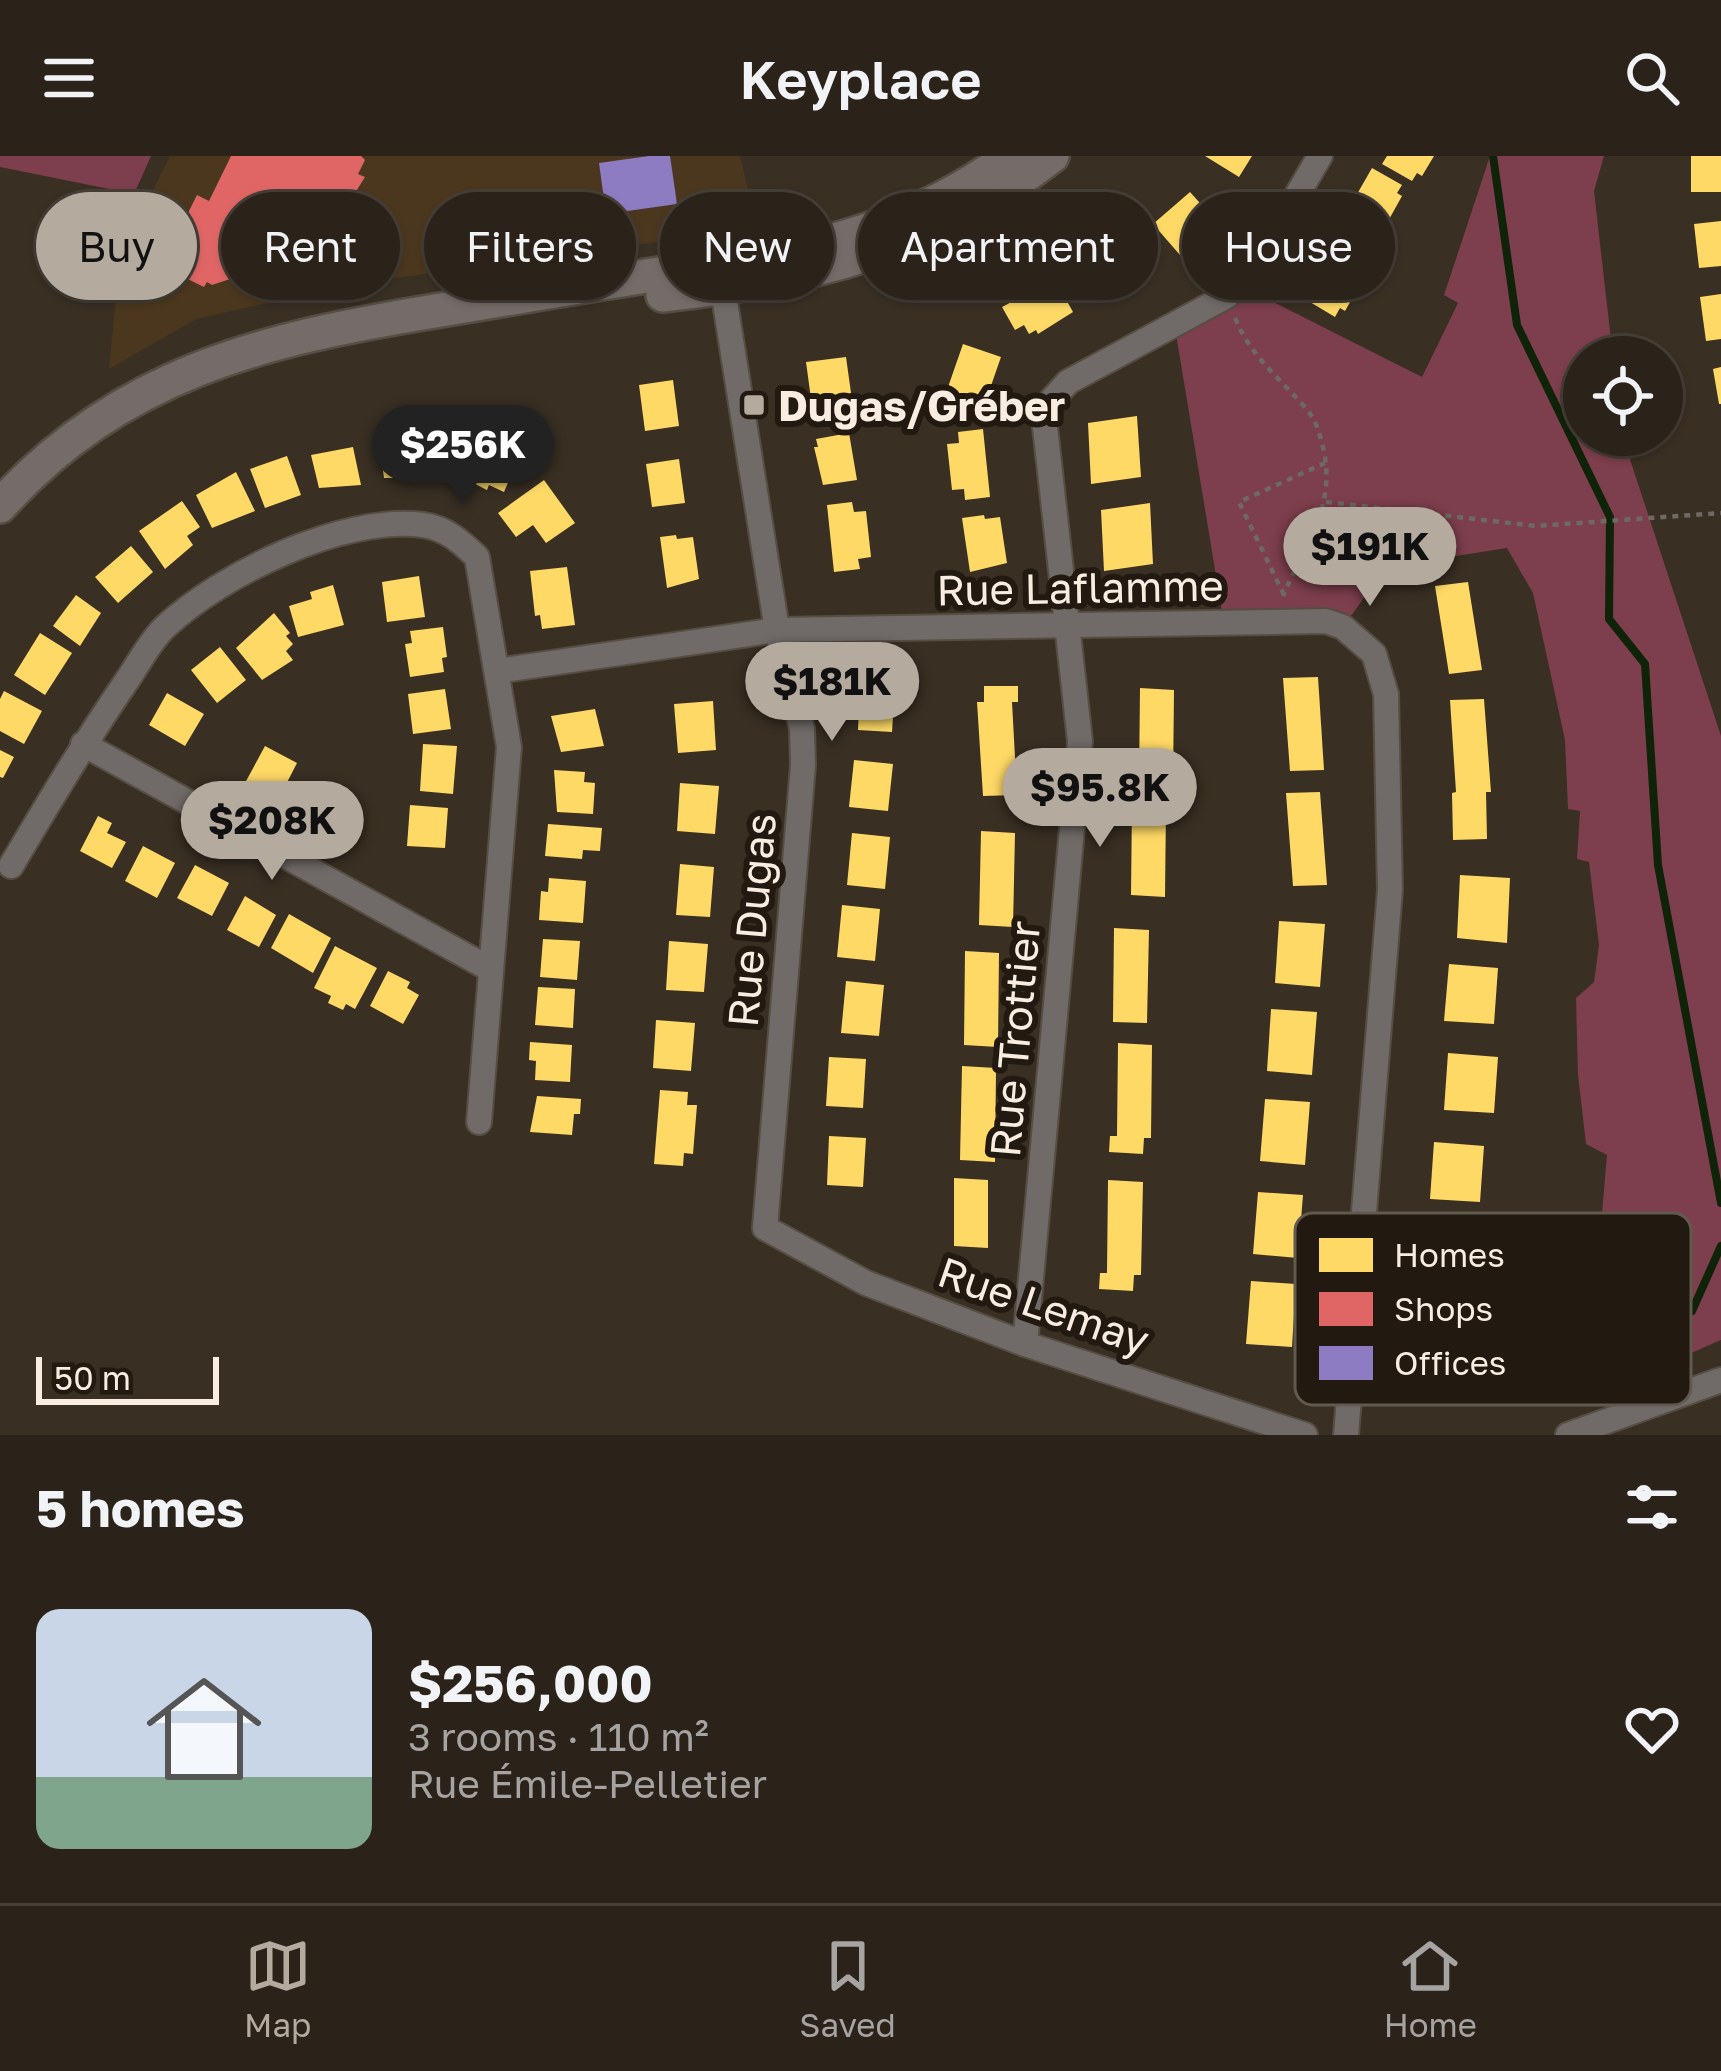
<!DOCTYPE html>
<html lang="en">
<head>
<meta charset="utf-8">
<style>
	body { margin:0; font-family:"Golos Text",sans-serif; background:#372f27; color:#f1f3f6; height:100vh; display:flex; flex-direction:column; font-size:45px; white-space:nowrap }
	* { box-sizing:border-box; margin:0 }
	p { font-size:39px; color:#a6a4a2 }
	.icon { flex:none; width:66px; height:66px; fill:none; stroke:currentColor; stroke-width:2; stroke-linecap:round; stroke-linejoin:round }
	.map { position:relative; height:1279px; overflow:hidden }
	.details { display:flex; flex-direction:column; background:#2b231a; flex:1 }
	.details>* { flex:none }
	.guide { position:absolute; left:36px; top:36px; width:1650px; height:108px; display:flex; gap:24px }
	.buttons { position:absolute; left:1563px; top:180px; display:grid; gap:24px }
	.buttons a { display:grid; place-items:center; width:120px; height:120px; border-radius:50%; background:#2b231a; box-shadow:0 3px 9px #0004,0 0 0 3px #474039; font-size:60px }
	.scale { position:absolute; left:36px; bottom:30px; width:183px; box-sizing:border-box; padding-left:12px; border:6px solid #f8ede0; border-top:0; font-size:33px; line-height:42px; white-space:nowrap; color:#f8ede0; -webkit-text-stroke:9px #221a11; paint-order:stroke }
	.price { position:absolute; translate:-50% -102px; padding:0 27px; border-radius:42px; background:#b5aa9e; color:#111; font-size:39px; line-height:78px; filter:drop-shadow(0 3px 6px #0008) }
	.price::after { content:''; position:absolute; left:50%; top:72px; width:36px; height:27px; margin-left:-18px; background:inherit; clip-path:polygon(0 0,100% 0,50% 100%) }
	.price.selected { background:#222; color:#fff }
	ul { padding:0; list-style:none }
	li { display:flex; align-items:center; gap:36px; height:300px; padding:0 36px }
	li span { display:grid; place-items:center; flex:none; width:336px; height:240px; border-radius:24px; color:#555 }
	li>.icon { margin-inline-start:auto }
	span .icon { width:144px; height:144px; fill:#fffc; stroke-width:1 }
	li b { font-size:51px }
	h2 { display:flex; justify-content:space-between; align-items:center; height:144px; padding:0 36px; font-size:51px }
	.chip { padding:0 42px; border-radius:54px; background:#2b231a; box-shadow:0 3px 9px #0004,0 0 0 3px #474039; font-size:42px; line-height:108px }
	.chip.selected { background:#b5aa9e; color:#111 }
	header { display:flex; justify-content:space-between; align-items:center; height:156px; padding:0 36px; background:#2b231a; font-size:54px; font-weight:600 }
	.dock { display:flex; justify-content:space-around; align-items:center; height:168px; border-top:3px solid #474039; background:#2b231a; font-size:33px; color:#a6a4a2 }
	.dock a { display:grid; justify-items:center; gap:6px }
	.dock .selected { color:#b5aa9e }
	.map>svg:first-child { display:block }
	.built { fill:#4b371e }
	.green { fill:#7d3e4d }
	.homes { fill:#ffd966 }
	.shops { fill:#e06666 }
	.offices { fill:#8e7cc3 }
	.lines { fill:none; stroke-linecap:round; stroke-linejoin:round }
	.stream { stroke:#0f2308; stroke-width:8 }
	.street-casing { stroke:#564d43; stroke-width:28 }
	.secondary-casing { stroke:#564d43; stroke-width:38 }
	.path { stroke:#6f6964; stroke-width:4.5; stroke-dasharray:6 6; stroke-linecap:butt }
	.street { stroke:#706b68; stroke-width:24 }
	.secondary { stroke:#746c68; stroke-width:33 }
	.poi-dot { fill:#b5aa9e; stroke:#221a11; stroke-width:4.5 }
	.labels { text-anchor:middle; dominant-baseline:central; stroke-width:12; stroke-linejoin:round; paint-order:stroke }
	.poi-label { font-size:42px; font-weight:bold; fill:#f8ede0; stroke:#221a11; text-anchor:start }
	.street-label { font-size:42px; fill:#f8ede0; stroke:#221a11 }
	.key { fill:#221a11; stroke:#62594f; stroke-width:3 }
	.key-label { font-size:33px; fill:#f8ede0 }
</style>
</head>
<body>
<header><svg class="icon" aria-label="menu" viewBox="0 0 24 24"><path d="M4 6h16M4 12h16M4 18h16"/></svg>Keyplace<svg class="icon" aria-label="search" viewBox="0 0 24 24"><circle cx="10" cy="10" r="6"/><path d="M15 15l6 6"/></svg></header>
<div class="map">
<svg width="1721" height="1279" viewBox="0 0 1721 1279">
	<rect width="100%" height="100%" fill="#392f23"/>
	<polygon class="built" points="170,0 740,0 757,72 353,128 196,163 109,213 120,99"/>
	<g class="green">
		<polygon points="0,0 151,0 134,38 0,11"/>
		<polygon points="1490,0 1604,0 1594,35 1613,201 1584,201 1584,279 1622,279 1721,580 1721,1184 1586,1243 1607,999 1586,988 1578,919 1576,842 1594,826 1599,789 1589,706 1577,703 1580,655 1568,653 1565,584 1533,437 1507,392 1386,411 1343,471 1224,468 1174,166 1238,128 1422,221 1458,147 1444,139"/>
	</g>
	<g class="homes">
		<polygon points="1205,0 1252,0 1239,21"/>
		<polygon points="1387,0 1434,0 1422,20 1417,17 1412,25 1382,8"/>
		<rect x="1691" y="0" width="30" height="36"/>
		<polygon points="1372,12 1402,29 1397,37 1402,40 1377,85 1372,82 1367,90 1337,73"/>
		<polygon points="1190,36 1217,66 1180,99 1153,68"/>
		<polygon points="1721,65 1721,110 1699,112 1694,68"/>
		<polygon points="1340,82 1370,99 1365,108 1370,111 1345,155 1340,152 1335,161 1305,143"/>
		<polygon points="1129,88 1147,124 1103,145 1085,109"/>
		<polygon points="1065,118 1078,142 1068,147 1073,156 1038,178 1036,174 1029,178 1024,169 1015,174 1002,151"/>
		<polygon points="1721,138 1721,183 1706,185 1700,141"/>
		<polygon points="963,188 1001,201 985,247 947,234"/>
		<polygon points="846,201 852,244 812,250 806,206"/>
		<polygon points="1721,211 1721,248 1719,248 1713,213"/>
		<polygon points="673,224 679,270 645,275 639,229"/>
		<polygon points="1137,260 1141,321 1091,328 1088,267"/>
		<polygon points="983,273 990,341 965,344 964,333 952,334 947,288 959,287 958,276"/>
		<polygon points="465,276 519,301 504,336 489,329 487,334 473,327 472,331 445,317"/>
		<polygon points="849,277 857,324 823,329 814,291 818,291 816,283"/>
		<polygon points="418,279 423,322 384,322 379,284"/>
		<polygon points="353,291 361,329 319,332 311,299"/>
		<polygon points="287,300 301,339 265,352 250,313"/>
		<polygon points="679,303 685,347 652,351 646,308"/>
		<polygon points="236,316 255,355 212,372 196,339"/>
		<polygon points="544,324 575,367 546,387 533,369 516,381 498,357"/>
		<polygon points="182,345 200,371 187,380 193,389 165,413 139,375"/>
		<polygon points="852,346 854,356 866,355 871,401 858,403 860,413 834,416 827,349"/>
		<polygon points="1150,347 1153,408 1104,415 1101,354"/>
		<polygon points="984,359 985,363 1000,361 1007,407 970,416 962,362"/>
		<polygon points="676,379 677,383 693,381 699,423 667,432 660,381"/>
		<polygon points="131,390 153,416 118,447 95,421"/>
		<polygon points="567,411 575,469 542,473 540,459 535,460 530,415"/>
		<polygon points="419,420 425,461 387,466 382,426"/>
		<polygon points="1468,426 1482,514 1449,518 1435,430"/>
		<polygon points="333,429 344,469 298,481 289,450 312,443 310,436"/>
		<polygon points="76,439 101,457 80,490 53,470"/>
		<polygon points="274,457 290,477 286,480 293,488 286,495 293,504 262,524 236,492"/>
		<polygon points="443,471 447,501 442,502 444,516 410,521 405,488 412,487 410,475"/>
		<polygon points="40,477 72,497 45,539 14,519"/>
		<polygon points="220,491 246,524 217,547 191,514"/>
		<polygon points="1318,521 1324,614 1290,615 1283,522"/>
		<polygon points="860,528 895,530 892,576 858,574"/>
		<polygon points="984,530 1018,530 1018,546 1012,546 1017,639 983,640 977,546 984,546"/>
		<polygon points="1140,532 1174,534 1173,628 1139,626"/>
		<polygon points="445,533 451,573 413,578 408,538"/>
		<polygon points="4,535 42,555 24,588 0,575 0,543"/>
		<polygon points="167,537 204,558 185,590 149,569"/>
		<polygon points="1484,543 1491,636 1486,636 1487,683 1453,684 1452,637 1456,636 1450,544"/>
		<polygon points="713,545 716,594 678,597 674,548"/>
		<polygon points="595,553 604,590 561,596 551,560"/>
		<polygon points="423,588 457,590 453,638 420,635"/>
		<polygon points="265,590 297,607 278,644 245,627"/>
		<polygon points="0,594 14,601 3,622 0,621"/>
		<polygon points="854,604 893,608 888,655 849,651"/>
		<polygon points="554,614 585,616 584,626 595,627 593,658 557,656"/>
		<polygon points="320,626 353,644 336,676 306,653"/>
		<polygon points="680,627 719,630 715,678 677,675"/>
		<polygon points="1320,636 1327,729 1293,730 1286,637"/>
		<polygon points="1132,646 1166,648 1165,741 1131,739"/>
		<polygon points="410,649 448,652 445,692 407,690"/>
		<polygon points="98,660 112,667 107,677 126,686 112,712 80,695"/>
		<polygon points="548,668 602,672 600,695 583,694 582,703 545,700"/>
		<polygon points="981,675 1015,677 1013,771 979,769"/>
		<polygon points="852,677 890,681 885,733 847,729"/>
		<polygon points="143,690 175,707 157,742 125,725"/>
		<polygon points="680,708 714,711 710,761 676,759"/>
		<polygon points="195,709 229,727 212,760 177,742"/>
		<polygon points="1460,719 1510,722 1507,787 1457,782"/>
		<polygon points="549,722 586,725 583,767 539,764 541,735 548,736"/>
		<polygon points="245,740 276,759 259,791 227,774"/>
		<polygon points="842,749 880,753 875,805 837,801"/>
		<polygon points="289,758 331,782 313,817 271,792"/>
		<polygon points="1279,765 1325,768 1320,831 1275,827"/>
		<polygon points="1114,772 1149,774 1147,867 1113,866"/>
		<polygon points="543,783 580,785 577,824 540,821"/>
		<polygon points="669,785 708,788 704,836 666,834"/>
		<polygon points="335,790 377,812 355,853 346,848 343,854 328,847 331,840 314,832"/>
		<polygon points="965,795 999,797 998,891 964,889"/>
		<polygon points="1449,808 1498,812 1494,868 1444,865"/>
		<polygon points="388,815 410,826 407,832 419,839 403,868 370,850"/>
		<polygon points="846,825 884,829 879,880 841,877"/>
		<polygon points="538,831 575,833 573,872 535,869"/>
		<polygon points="1271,853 1317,856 1312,919 1267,915"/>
		<polygon points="656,864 695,867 691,915 653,912"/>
		<polygon points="530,886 572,889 570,926 535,924 536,905 529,904"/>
		<polygon points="1118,887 1152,889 1151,982 1144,982 1143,998 1109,996 1110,980 1117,980"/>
		<polygon points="1448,897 1498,901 1494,957 1444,954"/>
		<polygon points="829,901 866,903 863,952 826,950"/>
		<polygon points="962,910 996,912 995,1006 960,1004"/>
		<polygon points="660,934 688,936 687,949 697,949 693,998 684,997 683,1010 654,1008"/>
		<polygon points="537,940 581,943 580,958 574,958 572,979 530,976"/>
		<polygon points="1265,943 1310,946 1305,1009 1260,1005"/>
		<polygon points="829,980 866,982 863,1031 827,1029"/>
		<polygon points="1434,986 1484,990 1480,1046 1430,1043"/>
		<polygon points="954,1022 988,1024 988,1092 954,1090"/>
		<polygon points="1108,1024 1143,1026 1141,1119 1134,1119 1133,1135 1099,1133 1100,1117 1107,1117"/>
		<polygon points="1258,1036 1303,1039 1298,1102 1253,1098"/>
		<polygon points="1251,1125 1296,1128 1292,1191 1246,1188"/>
	</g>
	<polygon class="shops" points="231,0 361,0 365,4 358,18 365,21 320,93 315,90 312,96 212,129 207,126 204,131 167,113 169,107 164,105 197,39 209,45"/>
	<polygon class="offices" points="649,0 670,0 677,48 606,58 599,7"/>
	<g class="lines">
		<g class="stream">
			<polyline points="1493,0 1517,169 1610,361 1609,463 1645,508 1658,709 1721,1047"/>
			<polyline points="1692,1155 1721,1090"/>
		</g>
		<defs>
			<g id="street">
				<polyline points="720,115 777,474 802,573 803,609 765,1072 866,1127 1025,1188 1305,1279"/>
				<polyline points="497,515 777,474 1326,465 1343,471 1374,498 1386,538 1390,734 1346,1279"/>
				<polyline points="83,588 490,813"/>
				<path d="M11,710C49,646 86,584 128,523C139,507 150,485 165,471C223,417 343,359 423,369C446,372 461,386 477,401L509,591L479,966"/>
				<polyline points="1025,1188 1080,585 1044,262 1048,248 1068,226 1227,140 1254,112 1320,0"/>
				<polyline points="1568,1279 1721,1224"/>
			</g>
			<g id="secondary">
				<path d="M663,139C810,123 933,92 1052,0"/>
				<path d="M0,350C119,218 261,184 429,156C510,142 590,129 671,116C797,97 905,78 1010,0"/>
			</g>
		</defs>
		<use href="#street" class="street-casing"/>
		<use href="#secondary" class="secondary-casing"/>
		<g class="path">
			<path d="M1235,162C1251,200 1276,219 1303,249C1315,261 1319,275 1323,291C1337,350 1305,388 1283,440"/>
			<polyline points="1326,346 1536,370 1721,357"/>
			<polyline points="1284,439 1239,346 1325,307"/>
		</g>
		<use href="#street" class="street"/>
		<use href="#secondary" class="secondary"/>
	</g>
	<rect class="poi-dot" x="742" y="237" width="24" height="24" rx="6"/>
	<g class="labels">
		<g class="poi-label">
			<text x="778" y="249">Dugas/Gréber</text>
		</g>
		<g class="street-label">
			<text transform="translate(1080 431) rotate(-1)">Rue Laflamme</text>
			<text transform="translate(751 764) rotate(-85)">Rue Dugas</text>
			<text transform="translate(1014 883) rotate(-85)">Rue Trottier</text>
			<text transform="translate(1044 1149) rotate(19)">Rue Lemay</text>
		</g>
	</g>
	<rect x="1295" y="1057" width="396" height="192" rx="18" class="key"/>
	<rect x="1319" y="1082" width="54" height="34" fill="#ffd966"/>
	<rect x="1319" y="1136" width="54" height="34" fill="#e06666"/>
	<rect x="1319" y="1190" width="54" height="34" fill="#8e7cc3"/>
	<g class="key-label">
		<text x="1394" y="1111">Homes</text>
		<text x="1394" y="1165">Shops</text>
		<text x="1394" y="1219">Offices</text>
	</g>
</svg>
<div class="buttons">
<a><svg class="icon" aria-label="locate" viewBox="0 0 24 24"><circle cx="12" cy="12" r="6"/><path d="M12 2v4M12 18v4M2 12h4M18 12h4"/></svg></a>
</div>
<div class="scale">50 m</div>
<b class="price selected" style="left:463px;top:351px">$256K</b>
<b class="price" style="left:1370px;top:453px">$191K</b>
<b class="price" style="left:832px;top:588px">$181K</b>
<b class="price" style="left:1100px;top:694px">$95.8K</b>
<b class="price" style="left:272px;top:727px">$208K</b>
<div class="guide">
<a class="chip selected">Buy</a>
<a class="chip">Rent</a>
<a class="chip">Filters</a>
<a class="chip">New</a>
<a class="chip">Apartment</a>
<a class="chip">House</a>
</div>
</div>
<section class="details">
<h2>5 homes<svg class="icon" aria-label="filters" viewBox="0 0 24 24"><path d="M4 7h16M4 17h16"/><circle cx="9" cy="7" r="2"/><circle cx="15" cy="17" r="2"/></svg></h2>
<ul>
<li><span style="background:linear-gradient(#c9d6e8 70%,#7fa58c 0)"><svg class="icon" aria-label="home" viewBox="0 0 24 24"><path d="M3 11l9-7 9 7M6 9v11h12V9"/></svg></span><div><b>$256,000</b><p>3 rooms · 110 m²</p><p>Rue Émile-Pelletier</p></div><svg class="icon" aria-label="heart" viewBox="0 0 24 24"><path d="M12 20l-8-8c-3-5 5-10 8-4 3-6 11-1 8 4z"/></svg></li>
</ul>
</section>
<nav class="dock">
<a class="selected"><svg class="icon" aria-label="map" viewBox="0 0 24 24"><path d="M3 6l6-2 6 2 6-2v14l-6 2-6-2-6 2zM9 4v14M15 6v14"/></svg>Map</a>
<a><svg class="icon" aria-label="saved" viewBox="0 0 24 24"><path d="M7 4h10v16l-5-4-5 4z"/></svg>Saved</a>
<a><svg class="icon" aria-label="home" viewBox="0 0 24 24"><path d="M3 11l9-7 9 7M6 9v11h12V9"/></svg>Home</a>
</nav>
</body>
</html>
